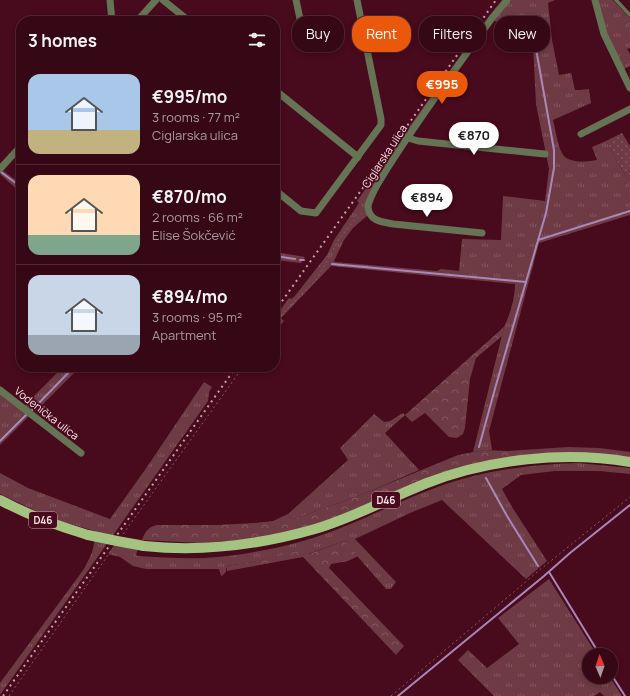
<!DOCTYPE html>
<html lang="en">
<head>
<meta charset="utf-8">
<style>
	body { margin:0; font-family:Manrope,sans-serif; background:#3d111f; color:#f1f3f6; height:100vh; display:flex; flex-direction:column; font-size:15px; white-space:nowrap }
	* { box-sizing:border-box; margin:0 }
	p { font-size:13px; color:#aa9aa1 }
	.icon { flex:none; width:22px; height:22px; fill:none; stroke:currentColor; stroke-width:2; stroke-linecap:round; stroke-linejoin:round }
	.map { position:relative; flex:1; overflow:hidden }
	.details { position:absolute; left:16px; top:16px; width:264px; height:356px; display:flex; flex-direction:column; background:#360816; border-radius:16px; box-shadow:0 2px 6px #0003,0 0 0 1px #502935 }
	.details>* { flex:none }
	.hud { position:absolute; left:292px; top:16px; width:278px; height:36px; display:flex; gap:8px }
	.needle { width:26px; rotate:358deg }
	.tools { position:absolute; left:582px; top:648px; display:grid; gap:8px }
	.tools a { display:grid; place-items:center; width:36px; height:36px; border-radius:50%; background:#360816; box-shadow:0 2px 6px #0003,0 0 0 1px #502935; font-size:20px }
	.price { position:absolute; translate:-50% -34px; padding:0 9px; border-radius:14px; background:#fff; color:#222; font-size:13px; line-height:26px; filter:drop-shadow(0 1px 2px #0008) }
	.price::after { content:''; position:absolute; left:50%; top:24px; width:12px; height:9px; margin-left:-6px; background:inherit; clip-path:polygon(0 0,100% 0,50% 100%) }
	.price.current { background:#ea580c; color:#fff }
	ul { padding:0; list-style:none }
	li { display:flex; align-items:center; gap:12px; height:100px; padding:0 12px }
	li+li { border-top:1px solid #502935 }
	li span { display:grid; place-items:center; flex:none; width:112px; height:80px; border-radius:12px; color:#555 }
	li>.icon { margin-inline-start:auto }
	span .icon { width:48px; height:48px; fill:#fffc; stroke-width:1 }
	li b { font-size:17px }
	h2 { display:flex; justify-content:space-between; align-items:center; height:48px; padding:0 12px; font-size:17px }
	.chip { padding:0 14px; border-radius:16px; background:#360816; box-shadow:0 2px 6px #0003,0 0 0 1px #502935; font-size:14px; line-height:36px }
	.chip.current { background:#ea580c; color:#fff }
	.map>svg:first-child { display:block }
	.grass { fill:url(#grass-tufts) }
	.forest { fill:url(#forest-crowns) }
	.garden { fill:url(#garden-dots) }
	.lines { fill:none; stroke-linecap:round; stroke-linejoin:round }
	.stream { stroke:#a987b9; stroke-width:2 }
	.path { stroke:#895966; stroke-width:1; stroke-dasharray:2 3; stroke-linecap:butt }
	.lane { stroke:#657454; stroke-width:3.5 }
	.street { stroke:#657454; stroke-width:7 }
	.primary { stroke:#a4c280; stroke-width:10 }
	.rail { stroke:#c5a2aa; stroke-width:2; stroke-dasharray:2 4; stroke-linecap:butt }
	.primary-bridge { stroke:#a4c280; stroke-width:10 }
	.labels { text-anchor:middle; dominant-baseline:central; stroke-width:3.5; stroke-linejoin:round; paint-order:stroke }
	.shield { fill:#480a1d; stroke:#c5a1a9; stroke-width:1 }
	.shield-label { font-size:10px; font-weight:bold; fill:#fae2e5 }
	.street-label { font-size:11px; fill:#fae2e5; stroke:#480a1d }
</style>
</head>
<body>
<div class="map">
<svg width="630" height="696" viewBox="0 0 630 696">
	<defs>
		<pattern id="grass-tufts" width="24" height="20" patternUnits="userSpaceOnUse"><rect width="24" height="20" fill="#6e3b45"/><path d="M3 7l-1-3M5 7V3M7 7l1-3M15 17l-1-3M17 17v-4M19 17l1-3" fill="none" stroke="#845760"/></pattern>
		<pattern id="forest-crowns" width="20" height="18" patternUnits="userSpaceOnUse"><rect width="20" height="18" fill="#6e3b45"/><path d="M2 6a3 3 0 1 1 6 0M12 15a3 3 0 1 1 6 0" fill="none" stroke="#845760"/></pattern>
		<pattern id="garden-dots" width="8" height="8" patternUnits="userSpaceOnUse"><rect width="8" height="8" fill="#6e3b45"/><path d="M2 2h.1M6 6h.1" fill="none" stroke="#845760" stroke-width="1.8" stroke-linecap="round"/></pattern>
	</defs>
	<rect width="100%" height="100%" fill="#480a1d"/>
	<g class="grass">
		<path d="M509,0H555L548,3L552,40L559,75L571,73L575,90H580L589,89L591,103L553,120C555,128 558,147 562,153C567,164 588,162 597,160L592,147L606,141L630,184V215L539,243L489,431L492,450H484L473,452L504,327C510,314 515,299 515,284L331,266L281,318L284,321L275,332V317L289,298L291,299L294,297L327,255L334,240L359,203L357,201L439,85L442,88L389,162L368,215L353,228L344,240L334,261L335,262L437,271L441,269L459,271L462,239L501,240L503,196L545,201L549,169L536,104L533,45L506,44L509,23L494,21Z"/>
		<polygon points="597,0 613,0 630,18 630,48 627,49 630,54 630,66 622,70 611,47"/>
		<polygon points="2,170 21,184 21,193 0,174"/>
		<polygon points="275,252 305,257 301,263 275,260"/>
		<polygon points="63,367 80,367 36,411 30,409 25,405"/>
		<path d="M204,382L212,387L209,392L208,401L0,695V683L84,569C93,552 94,550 95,531L53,519L0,494V473L28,488L110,519L147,467Z"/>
		<polygon points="0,393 29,416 0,445"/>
		<polygon points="403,413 405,415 385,433 419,470 366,493 294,519 290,518 288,514 348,460 340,448 374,414 384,422 390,421"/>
		<polygon points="568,447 599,448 630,452 630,459 508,459 508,451"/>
		<path d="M578,463L630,468V474L600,471H555L521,475L502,489L512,507L547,561L526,579L442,500L410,513L355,539L396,582L391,589H386L344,541L308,554L307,550L253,562L226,566C226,571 227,573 221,576L219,569H146L133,566L120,557L108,554L120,537L142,540L136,554L137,556C159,557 182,559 204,558C237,556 271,550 303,541C349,528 391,504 435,488C483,470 528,465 578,463Z"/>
		<polygon points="549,579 597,655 589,655 589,677 610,677 622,696 604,696 600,692 594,696 494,696 458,660 468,650 487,668 519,644 498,618"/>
	</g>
	<g class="forest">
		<polygon points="504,327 502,336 476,358 470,379 465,428 463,434 457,438 449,437 425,413 412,422 405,415"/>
		<path d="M484,450L508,451V459L327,521L275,536L246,540L200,543L142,540C145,532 148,527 157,525H217L255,523L273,521L288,514L290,518L294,519L366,493L458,455Z"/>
		<polygon points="344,541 358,556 348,561 331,564 329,568 404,646 396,655 303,557 227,571 226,566 253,562 307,549 309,554"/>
	</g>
	<polygon class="garden" points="622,133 630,146 630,184 606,141"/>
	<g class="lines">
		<g class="stream">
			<polyline points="1,172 21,187"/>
			<polyline points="538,240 630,211"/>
			<polyline points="275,256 295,259"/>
			<polyline points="300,260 304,260"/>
			<polyline points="332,264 526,282"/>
			<polyline points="32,410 74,367"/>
			<polyline points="0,441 27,414"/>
			<polyline points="479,447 496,385 546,213 554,168 554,150 536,49"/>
			<polyline points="486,478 507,516 538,566"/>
			<polyline points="549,572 600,655"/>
			<polyline points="611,674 625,696"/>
			<polyline points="398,696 544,576 570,553 630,505"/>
		</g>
		<g class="path">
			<polyline points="275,324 286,310 317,279 339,239 353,222 363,213"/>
			<polyline points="123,534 243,367"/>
			<polyline points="9,696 113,548"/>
			<polyline points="391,696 542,568 630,497"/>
		</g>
		<polyline class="lane" points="616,0 630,15"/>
		<g class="street">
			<polyline points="110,0 112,21"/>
			<polyline points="163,0 189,21"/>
			<polyline points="296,0 305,42"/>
			<polyline points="595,0 604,34 630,88"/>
			<polyline points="137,21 156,0"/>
			<polyline points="275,90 358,157"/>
			<polyline points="581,134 630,109"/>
			<polyline points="408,138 418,141 545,154"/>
			<polyline points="0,169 21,146"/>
			<polyline points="275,190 301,211 316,213 381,125 381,119 357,0"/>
			<path d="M482,233L393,224C382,222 369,221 368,207C366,190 475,42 492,18L507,0"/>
			<polyline points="0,390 81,453"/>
		</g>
		<g class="primary">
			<path d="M0,500C28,515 58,526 88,535"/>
			<path d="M144,546C201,552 259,545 315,529C353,518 389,498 427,483C488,459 565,451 630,462"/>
		</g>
		<g class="rail">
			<polyline points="275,311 412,119 496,0"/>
			<polyline points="3,696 236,367"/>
		</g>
		<polyline class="primary-bridge" points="88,535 117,541 144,546"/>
	</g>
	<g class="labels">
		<g class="shield">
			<rect x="372" y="492" width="28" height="16" rx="3"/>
			<rect x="29" y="512" width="28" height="16" rx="3"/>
		</g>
		<g class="shield-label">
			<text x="386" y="500">D46</text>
			<text x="43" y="520">D46</text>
		</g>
		<g class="street-label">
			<text transform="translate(384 156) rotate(-57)">Ciglarska ulica</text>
			<text transform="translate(47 413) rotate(38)">Vodenička ulica</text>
		</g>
	</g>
</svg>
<div class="tools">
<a><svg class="needle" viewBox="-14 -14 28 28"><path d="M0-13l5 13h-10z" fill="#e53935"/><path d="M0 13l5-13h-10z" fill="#aa9aa1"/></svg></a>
</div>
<b class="price current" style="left:442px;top:105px">€995</b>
<b class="price" style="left:474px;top:156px">€870</b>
<b class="price" style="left:427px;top:218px">€894</b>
<div class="hud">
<a class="chip">Buy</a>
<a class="chip current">Rent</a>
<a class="chip">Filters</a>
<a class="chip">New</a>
</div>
<section class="details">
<h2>3 homes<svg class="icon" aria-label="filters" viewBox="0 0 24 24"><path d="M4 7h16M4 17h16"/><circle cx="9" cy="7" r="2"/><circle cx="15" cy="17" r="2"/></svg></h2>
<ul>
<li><span style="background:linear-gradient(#a9c7e8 70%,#c2b280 0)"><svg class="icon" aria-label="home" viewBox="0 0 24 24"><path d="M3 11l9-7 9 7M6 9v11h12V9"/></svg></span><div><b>€995/mo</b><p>3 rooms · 77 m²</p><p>Ciglarska ulica</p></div></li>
<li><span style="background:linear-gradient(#ffd9b3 75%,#7fa58c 0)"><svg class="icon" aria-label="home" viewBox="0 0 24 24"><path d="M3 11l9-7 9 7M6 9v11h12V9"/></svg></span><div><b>€870/mo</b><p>2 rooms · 66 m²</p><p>Elise Šokčević</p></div></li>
<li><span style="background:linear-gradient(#c9d6e8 75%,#9aa5b1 0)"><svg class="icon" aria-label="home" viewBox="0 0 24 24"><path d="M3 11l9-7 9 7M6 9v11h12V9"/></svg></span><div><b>€894/mo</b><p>3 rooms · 95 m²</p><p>Apartment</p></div></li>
</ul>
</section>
</div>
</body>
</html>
